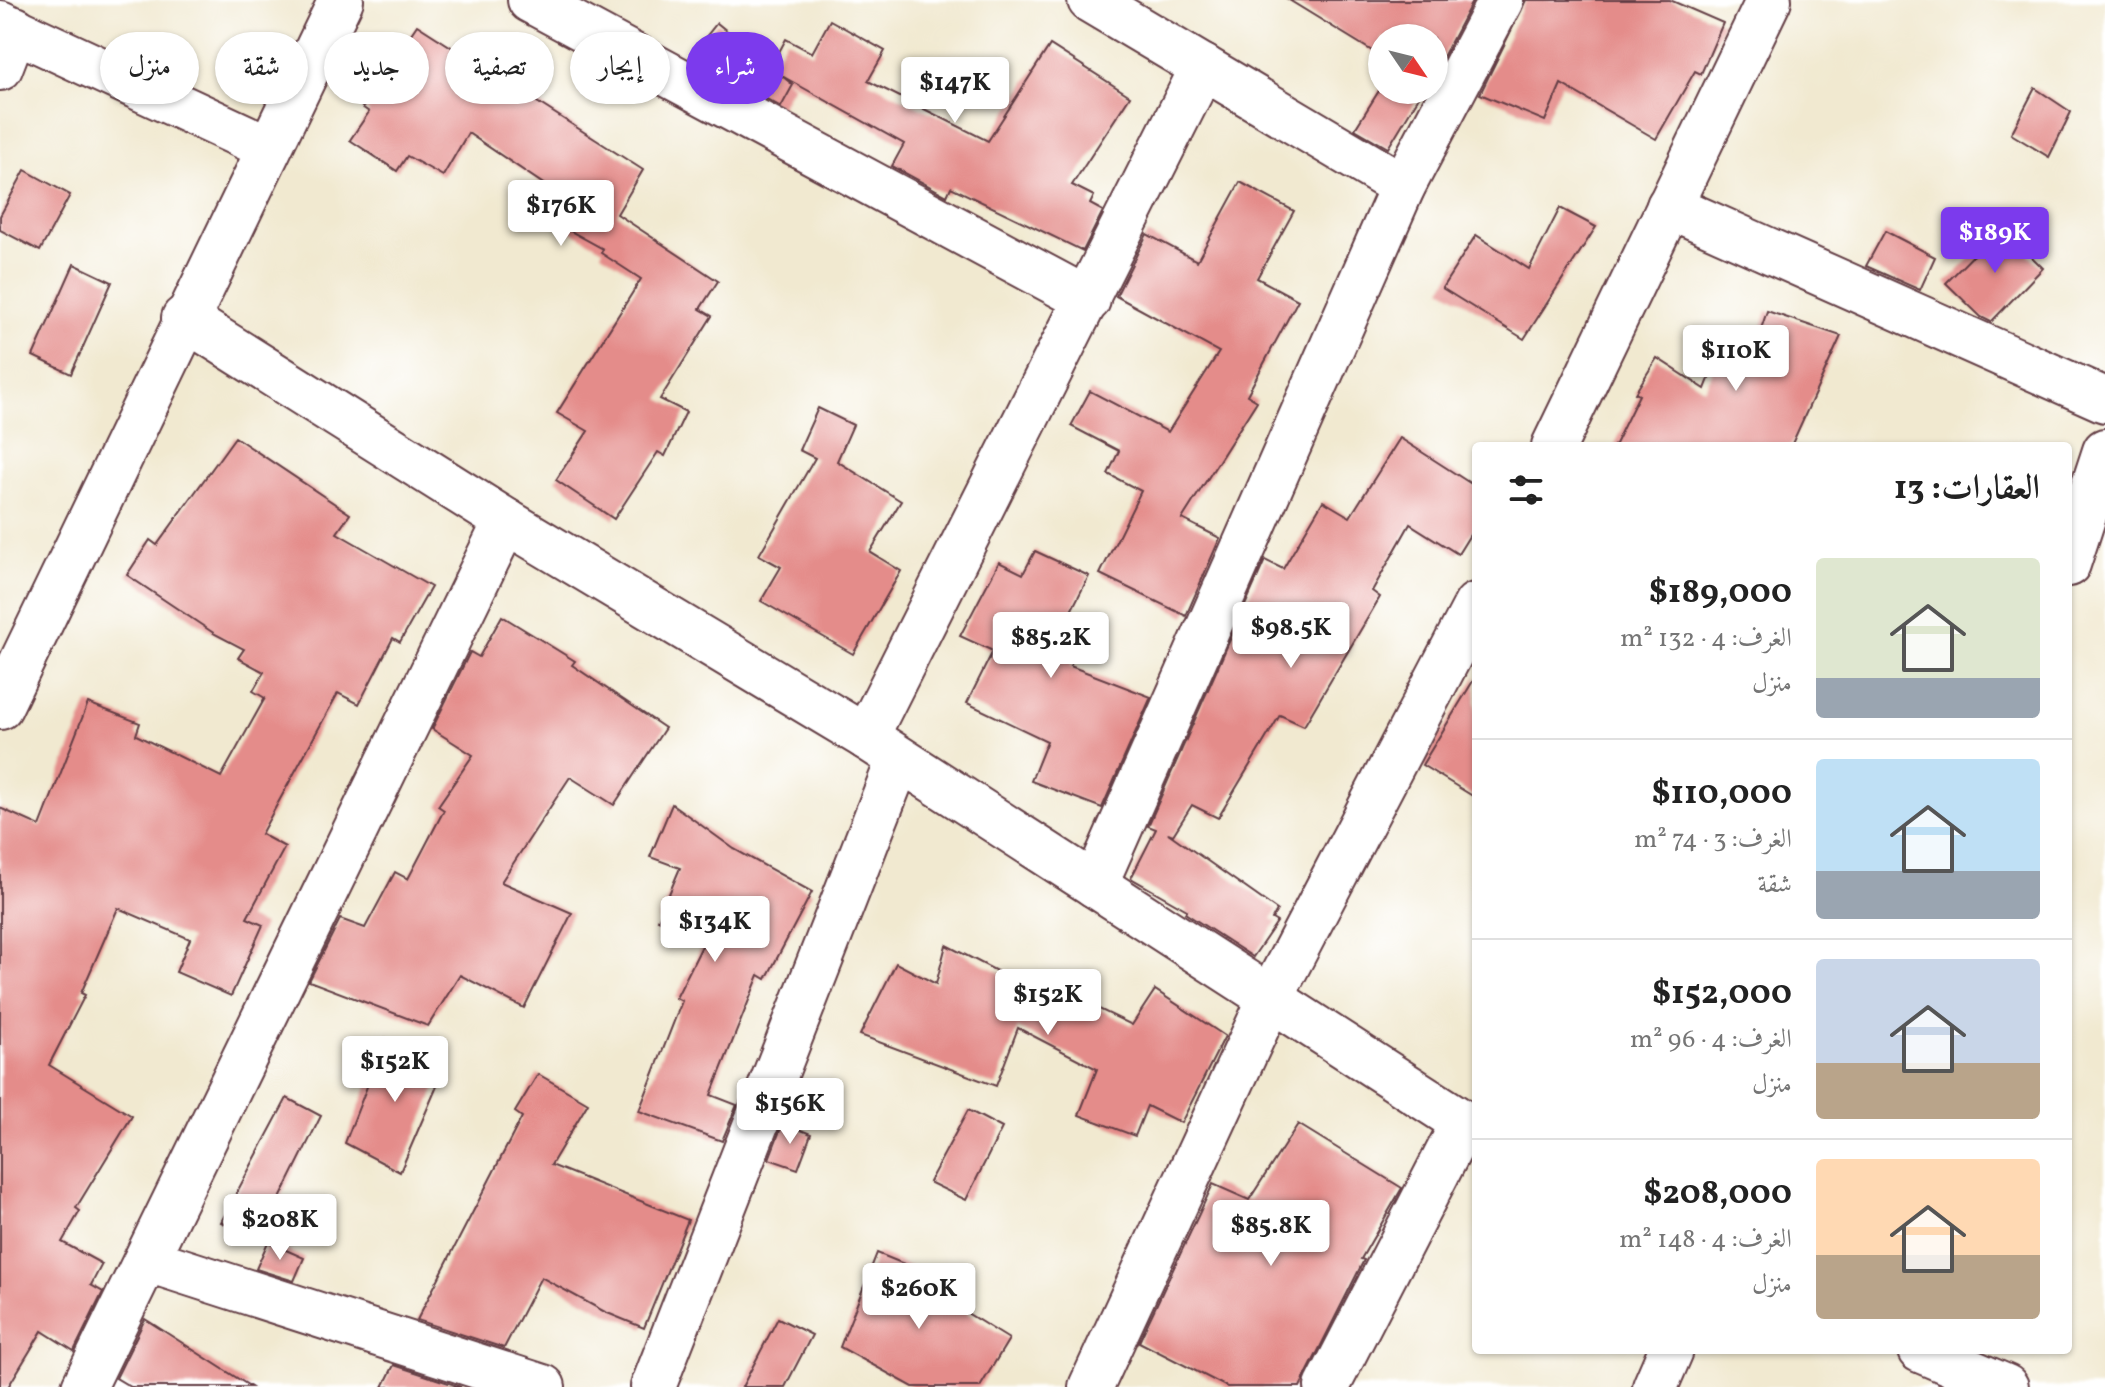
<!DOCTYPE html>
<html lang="ar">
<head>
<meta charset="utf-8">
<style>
	body { margin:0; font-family:Vollkorn,Amiri,serif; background:#f2f2f2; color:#222; direction:rtl; height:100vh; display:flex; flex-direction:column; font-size:30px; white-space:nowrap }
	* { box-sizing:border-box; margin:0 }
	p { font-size:26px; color:#767676 }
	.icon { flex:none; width:44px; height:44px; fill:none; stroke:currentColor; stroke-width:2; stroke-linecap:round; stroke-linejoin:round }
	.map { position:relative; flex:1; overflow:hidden; direction:ltr }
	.details { position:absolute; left:1472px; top:442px; width:600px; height:912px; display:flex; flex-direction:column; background:#fff; border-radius:8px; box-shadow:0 2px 6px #0004; direction:rtl }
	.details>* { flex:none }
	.guide { position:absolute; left:24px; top:32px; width:760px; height:72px; direction:rtl; display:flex; gap:16px }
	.needle { width:52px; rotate:125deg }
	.controls { position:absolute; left:1368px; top:24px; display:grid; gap:16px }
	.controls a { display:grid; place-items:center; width:80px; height:80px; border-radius:50%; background:#fff; box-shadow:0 2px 6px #0004; font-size:40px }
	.price { position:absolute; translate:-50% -68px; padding:0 18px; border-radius:8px; background:#fff; color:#222; font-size:26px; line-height:52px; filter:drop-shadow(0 2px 4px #0008) }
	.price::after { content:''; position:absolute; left:50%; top:48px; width:24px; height:18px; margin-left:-12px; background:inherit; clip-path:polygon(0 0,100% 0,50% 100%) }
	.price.on { background:#7c3aed; color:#fff }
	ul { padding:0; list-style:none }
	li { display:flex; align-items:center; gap:24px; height:200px; padding:0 32px }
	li+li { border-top:2px solid #e0e0e0 }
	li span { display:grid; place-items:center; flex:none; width:224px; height:160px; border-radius:8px; color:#555 }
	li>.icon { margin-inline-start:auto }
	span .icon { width:96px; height:96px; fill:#fffc; stroke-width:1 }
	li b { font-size:34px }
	h2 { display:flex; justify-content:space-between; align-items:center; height:96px; padding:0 32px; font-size:34px }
	.tag { padding:0 28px; border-radius:36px; background:#fff; box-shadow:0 2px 6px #0004; font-size:28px; line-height:72px }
	.tag.on { background:#7c3aed; color:#fff }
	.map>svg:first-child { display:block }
	.building { fill:#e48c8a }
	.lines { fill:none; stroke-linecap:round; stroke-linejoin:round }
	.street-casing { stroke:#633d44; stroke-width:48 }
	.street { stroke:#fff; stroke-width:44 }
</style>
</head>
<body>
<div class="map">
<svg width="2105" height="1387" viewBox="0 0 2105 1387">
	<rect width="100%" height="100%" fill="#fff"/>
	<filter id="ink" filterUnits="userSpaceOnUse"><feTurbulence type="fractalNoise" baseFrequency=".0125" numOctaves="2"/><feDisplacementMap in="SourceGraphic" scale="16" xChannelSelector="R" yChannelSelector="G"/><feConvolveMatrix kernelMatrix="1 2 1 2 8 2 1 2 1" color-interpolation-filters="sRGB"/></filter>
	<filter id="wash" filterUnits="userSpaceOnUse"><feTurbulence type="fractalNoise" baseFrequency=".006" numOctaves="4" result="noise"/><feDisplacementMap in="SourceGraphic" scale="32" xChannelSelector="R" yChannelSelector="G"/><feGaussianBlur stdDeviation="1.8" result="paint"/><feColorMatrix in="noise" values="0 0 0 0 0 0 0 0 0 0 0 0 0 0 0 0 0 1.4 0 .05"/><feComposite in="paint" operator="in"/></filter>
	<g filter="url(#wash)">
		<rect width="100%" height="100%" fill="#f1e9d0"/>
		<g id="blocks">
			<g class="building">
				<polygon points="1289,0 1473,0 1434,74 1434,38 1382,38 1382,57"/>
				<polygon points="1526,0 1670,0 1723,23 1701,74 1695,71 1656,139 1561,84 1545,121 1480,94"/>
				<polygon points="830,20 885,51 868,81 988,141 1050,45 1130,96 1072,185 1094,196 1090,204 1103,211 1083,251 951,187 947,196 892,166 904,144 782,76 793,85 781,107 690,57 717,23 771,67 786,39 812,53"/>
				<polygon points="417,25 643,170 617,214 718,281 700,309 712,316 660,399 686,412 665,456 658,452 614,519 556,480 588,431 557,413 641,279 601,253 603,249 567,229 579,208 468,133 443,176 407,156 397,171 350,140 369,112 362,107"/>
				<polygon points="1382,86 1382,90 1423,90 1388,148 1355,129"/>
				<polygon points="2035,88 2071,112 2049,157 2011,134"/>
				<polygon points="25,170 70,195 40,251 0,230 0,216"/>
				<polygon points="1240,182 1294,211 1257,278 1298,300 1247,395 1257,401 1182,519 1220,538 1186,616 1100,574 1141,491 1108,474 1119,451 1071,426 1090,391 1168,432 1219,352 1116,296 1147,234 1197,261"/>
				<polygon points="1560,208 1596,227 1524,339 1442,288 1476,235 1529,269"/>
				<polygon points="2001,227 2043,268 1991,322 1981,317 1946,283"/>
				<polygon points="1885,231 1935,257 1920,290 1866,266"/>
				<polygon points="74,264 112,282 71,374 33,356"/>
				<polygon points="1767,311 1841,336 1791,446 1614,446 1639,395 1635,393 1657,358 1705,389 1724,341 1753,353"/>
				<polygon points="818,408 853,425 837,461 901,501 870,552 901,571 853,654 761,601 781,567 759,555 815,458 799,450"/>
				<polygon points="235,437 350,514 337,533 431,587 400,642 393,638 359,704 338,693 261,834 285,847 247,918 263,925 231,996 176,972 190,939 118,908 81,993 85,995 49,1065 132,1116 76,1208 80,1211 62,1242 102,1264 91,1285 103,1292 74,1351 42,1331 8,1387 0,1387 0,808 40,826 88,703 140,723 136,735 221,777 265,698 253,691 264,672 238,658 244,649 215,634 127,575 150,540 157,545"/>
				<polygon points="1400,438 1476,487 1476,525 1458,554 1410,524 1372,591 1380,597 1304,726 1280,715 1218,818 1192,805 1173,835 1168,833 1277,910 1272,919 1277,922 1253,957 1185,913 1187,910 1131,878 1156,829 1148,826 1265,560 1283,569 1323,501 1350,517"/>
				<polygon points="1035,551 1089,576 1051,650 1073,661 1070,666 1151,697 1102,808 1031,781 1047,741 967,703 993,651 960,636 999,562 1023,574"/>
				<polygon points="502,616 575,661 572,665 665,728 614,805 570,777 501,882 572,913 524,1008 460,975 428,1026 309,981 340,919 365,928 395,872 408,879 444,810 438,806 473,755 432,729 470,652 479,657"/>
				<polygon points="1476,676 1476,798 1422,765"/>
				<polygon points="672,804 734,849 812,892 766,979 759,975 711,1095 737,1105 722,1141 639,1111 682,1001 676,998 705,940 658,920 680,868 650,857"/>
				<polygon points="946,945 1057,1002 1062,991 1132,1025 1155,990 1225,1036 1181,1123 1147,1106 1135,1136 1079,1115 1097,1069 1018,1028 996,1086 860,1035 896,963 936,984"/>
				<polygon points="386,1038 447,1063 400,1172 345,1143"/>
				<polygon points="538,1074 588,1103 551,1165 688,1220 644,1328 605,1312 541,1277 504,1348 417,1320 522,1117 515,1112"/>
				<polygon points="287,1098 321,1116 259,1241 221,1222"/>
				<polygon points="968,1110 1002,1128 966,1200 929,1182"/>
				<polygon points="783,1123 811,1134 798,1169 769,1159"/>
				<polygon points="1298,1124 1402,1188 1361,1259 1364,1260 1300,1387 1227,1387 1139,1342 1213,1184 1249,1200"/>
				<polygon points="268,1242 304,1258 294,1281 256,1269"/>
				<polygon points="877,1253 936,1277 930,1290 1009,1339 980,1387 913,1387 840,1347"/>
				<polygon points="778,1318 812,1335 785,1387 742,1387"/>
				<polygon points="145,1319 251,1387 131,1387 116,1378"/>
				<polygon points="394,1365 461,1387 383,1387"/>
			</g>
		</g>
	</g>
	<g filter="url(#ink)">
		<use href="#blocks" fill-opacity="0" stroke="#633d44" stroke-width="2"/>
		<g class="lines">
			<defs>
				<g id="street">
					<polyline points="530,0 1088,300"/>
					<polyline points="1090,0 1403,186"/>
					<polyline points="0,23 269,148"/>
					<polyline points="0,68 15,29"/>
					<polyline points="1669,206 2105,400"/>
					<polyline points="184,318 506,521 866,737 1476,1131"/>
					<polyline points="1554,446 1769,0"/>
					<polyline points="2068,564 2105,451"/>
					<polyline points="0,707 341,0"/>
					<polyline points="866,737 1203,67"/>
					<polyline points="1095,885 1403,186 1501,0"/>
					<polyline points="148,1260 543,1387"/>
					<polyline points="1920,1350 2006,1387"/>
					<polyline points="84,1387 506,521"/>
					<polyline points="653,1387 899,759"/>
					<polyline points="1091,1387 1271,997 1476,605"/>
					<polyline points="1327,1387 1463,1123"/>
					<polyline points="1655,1387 1671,1350"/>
				</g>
			</defs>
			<use href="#street" class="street-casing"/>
			<use href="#street" class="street"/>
		</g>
	</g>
</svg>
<div class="controls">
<a><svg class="needle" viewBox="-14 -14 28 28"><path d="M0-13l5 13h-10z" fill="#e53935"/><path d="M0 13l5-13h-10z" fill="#767676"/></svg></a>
</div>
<b class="price" style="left:955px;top:125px">$147K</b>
<b class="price" style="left:561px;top:248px">$176K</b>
<b class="price on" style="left:1995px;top:275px">$189K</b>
<b class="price" style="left:1736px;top:393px">$110K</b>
<b class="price" style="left:1291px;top:670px">$98.5K</b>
<b class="price" style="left:1051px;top:680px">$85.2K</b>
<b class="price" style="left:715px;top:964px">$134K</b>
<b class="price" style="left:1048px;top:1037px">$152K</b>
<b class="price" style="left:395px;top:1104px">$152K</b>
<b class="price" style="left:790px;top:1146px">$156K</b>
<b class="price" style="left:280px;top:1262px">$208K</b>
<b class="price" style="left:1271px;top:1268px">$85.8K</b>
<b class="price" style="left:919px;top:1331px">$260K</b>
<div class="guide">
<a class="tag on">شراء</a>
<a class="tag">إيجار</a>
<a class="tag">تصفية</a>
<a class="tag">جديد</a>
<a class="tag">شقة</a>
<a class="tag">منزل</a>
</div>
<section class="details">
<h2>العقارات: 13<svg class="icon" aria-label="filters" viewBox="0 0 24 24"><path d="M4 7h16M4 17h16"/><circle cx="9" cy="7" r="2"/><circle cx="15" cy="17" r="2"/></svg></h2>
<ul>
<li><span style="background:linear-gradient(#dfe7d0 75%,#9aa5b1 0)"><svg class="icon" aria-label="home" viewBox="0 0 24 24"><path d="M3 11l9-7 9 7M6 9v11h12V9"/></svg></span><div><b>$189,000</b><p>الغرف: 4 · 132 m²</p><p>منزل</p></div></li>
<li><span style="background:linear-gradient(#bfe0f5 70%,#9aa5b1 0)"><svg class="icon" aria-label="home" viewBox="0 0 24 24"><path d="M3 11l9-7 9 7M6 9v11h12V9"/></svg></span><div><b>$110,000</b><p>الغرف: 3 · 74 m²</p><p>شقة</p></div></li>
<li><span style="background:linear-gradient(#c9d6e8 65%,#b9a48a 0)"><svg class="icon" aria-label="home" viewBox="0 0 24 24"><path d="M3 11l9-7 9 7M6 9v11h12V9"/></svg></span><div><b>$152,000</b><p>الغرف: 4 · 96 m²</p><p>منزل</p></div></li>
<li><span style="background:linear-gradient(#ffd9b3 60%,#b9a48a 0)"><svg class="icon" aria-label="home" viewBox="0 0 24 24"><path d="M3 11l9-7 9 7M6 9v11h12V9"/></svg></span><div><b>$208,000</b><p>الغرف: 4 · 148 m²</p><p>منزل</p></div></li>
</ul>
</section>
</div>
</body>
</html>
